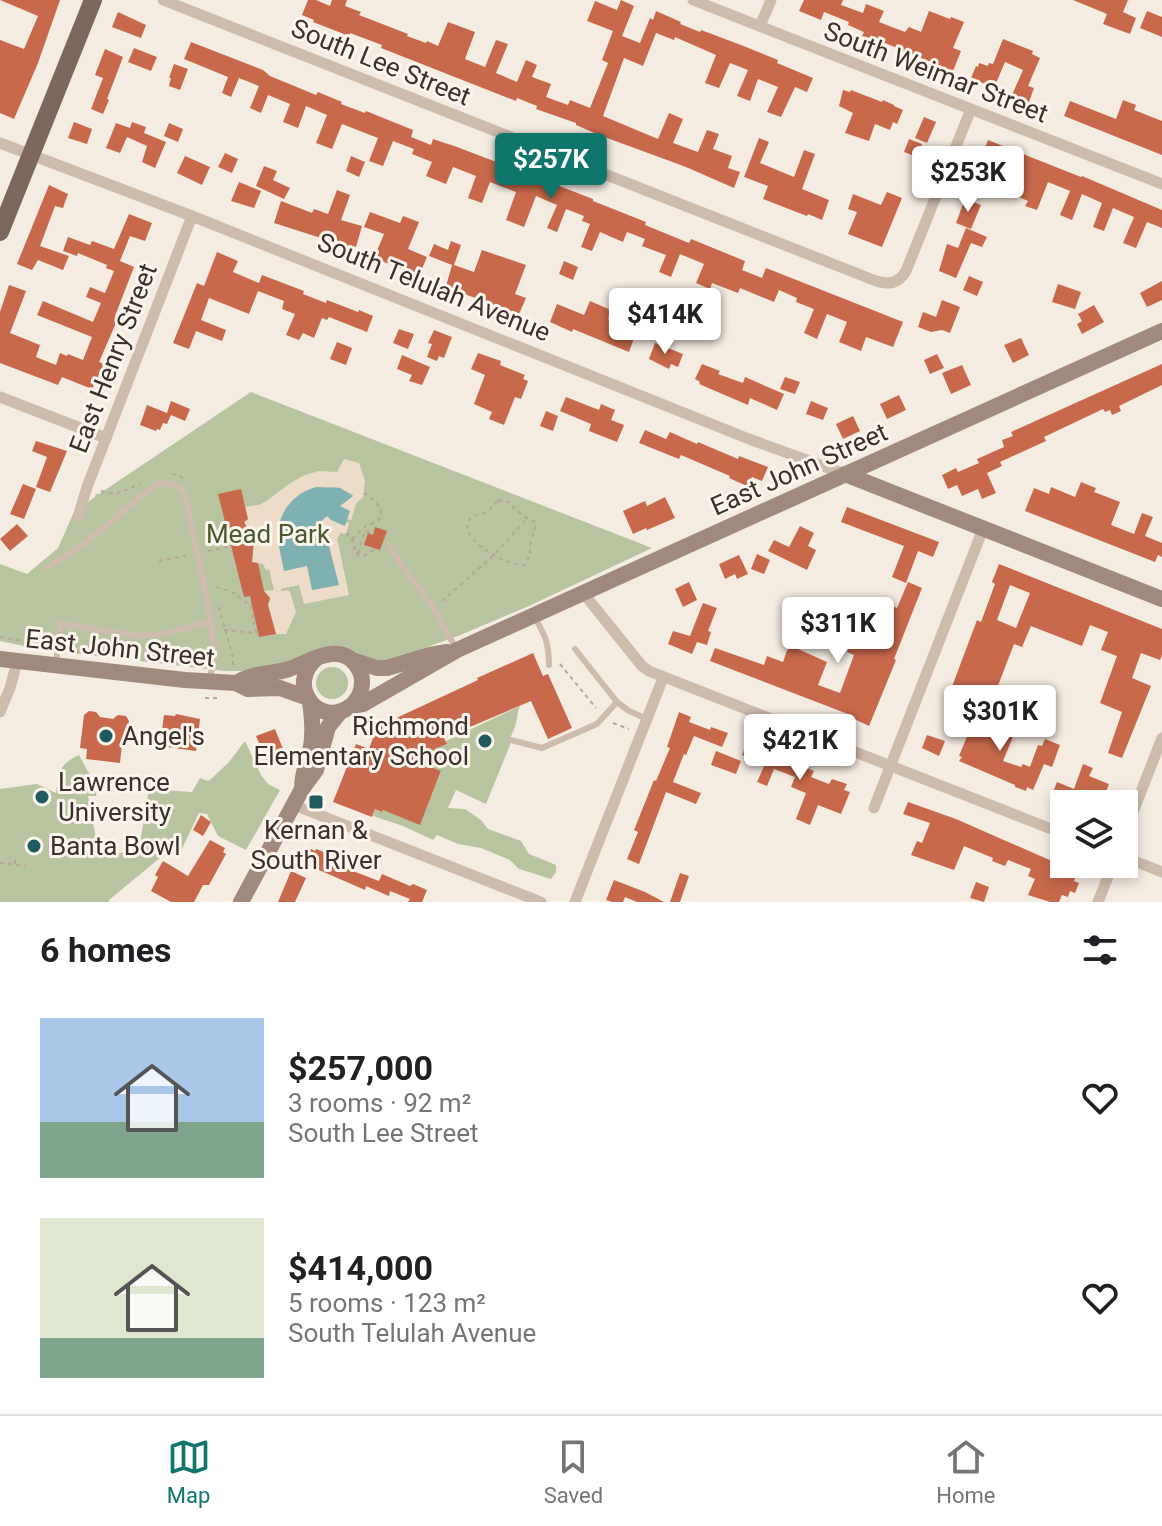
<!DOCTYPE html>
<html lang="en">
<head>
<meta charset="utf-8">
<style>
	body { margin:0; font-family:Roboto,sans-serif; background:#f6f6f6; color:#202124; height:100vh; display:flex; flex-direction:column; font-size:30px; white-space:nowrap }
	* { box-sizing:border-box; margin:0 }
	p { font-size:26px; color:#757577 }
	.icon { flex:none; width:44px; height:44px; fill:none; stroke:currentColor; stroke-width:2; stroke-linecap:round; stroke-linejoin:round }
	.map { position:relative; height:902px; overflow:hidden }
	.details { display:flex; flex-direction:column; background:#fff; flex:1 }
	.details>* { flex:none }
	.tools { position:absolute; left:1050px; top:790px; display:grid; gap:16px }
	.tools a { display:grid; place-items:center; width:88px; height:88px; border-radius:0px; background:#fff; box-shadow:0 4px 12px #0003; font-size:40px }
	.price { position:absolute; translate:-50% -68px; padding:0 18px; border-radius:8px; background:#fff; color:#222; font-size:26px; line-height:52px; filter:drop-shadow(0 2px 4px #0008) }
	.price::after { content:''; position:absolute; left:50%; top:48px; width:24px; height:18px; margin-left:-12px; background:inherit; clip-path:polygon(0 0,100% 0,50% 100%) }
	.price.current { background:#0f766e; color:#fff }
	ul { padding:0; list-style:none }
	li { display:flex; align-items:center; gap:24px; height:200px; padding:0 40px }
	li span { display:grid; place-items:center; flex:none; width:224px; height:160px; border-radius:0px; color:#555 }
	li>.icon { margin-inline-start:auto }
	span .icon { width:96px; height:96px; fill:#fffc; stroke-width:1 }
	li b { font-size:34px }
	h2 { display:flex; justify-content:space-between; align-items:center; height:96px; padding:0 40px; font-size:34px }
	.tabs { display:flex; justify-content:space-around; align-items:center; height:112px; border-top:2px solid #e0e0e0; background:#fff; font-size:22px; color:#757577 }
	.tabs a { display:grid; justify-items:center; gap:4px }
	.tabs .current { color:#0f766e }
	.map>svg:first-child { display:block }
	.green { fill:#b8c4a0 }
	.plaza { fill:#ecdcc8 }
	.water { fill:#7fb0b2 }
	.building { fill:#c8694b; fill-rule:evenodd }
	.lines { fill:none; stroke-linecap:round; stroke-linejoin:round }
	.path { stroke:#b9a596; stroke-width:2; stroke-dasharray:4 4; stroke-linecap:butt }
	.lane { stroke:#cdbbac; stroke-width:6 }
	.street { stroke:#cdbbac; stroke-width:11 }
	.secondary { stroke:#a18a7d; stroke-width:16 }
	.primary { stroke:#7d675c; stroke-width:18 }
	.poi-dot { fill:#1f5a5e; stroke:#fbf5ee; stroke-width:3 }
	.labels { text-anchor:middle; dominant-baseline:central; stroke-width:6; stroke-linejoin:round; paint-order:stroke }
	.street-label { font-size:26px; fill:#3b302b; stroke:#fbf5ee }
	.park-label { font-size:26px; fill:#4a5a2e; stroke:#fbf5ee }
	.poi-label { font-size:26px; fill:#3b302b; stroke:#fbf5ee; text-anchor:start }
</style>
</head>
<body>
<div class="map">
<svg width="1162" height="902" viewBox="0 0 1162 902">
	<rect width="100%" height="100%" fill="#f4ebe1"/>
	<g class="green">
		<polygon points="251,392 652,548 529,606 458,636 397,658 380,662 292,662 248,671 224,671 39,649 0,641 0,564 27,574 58,548 74,512 95,497 96,494 99,494"/>
		<circle cx="332" cy="683" r="16"/>
		<path d="M520,706C517,712 518,716 516,723C514,732 510,734 510,745L486,804L456,790L448,808L465,809L481,820L488,829L521,841L529,854L556,865V872L551,879L519,869L510,860L481,848L458,844L437,835L433,840L403,826L373,816L375,809L382,812L383,810L420,824L441,772L428,766L433,755L431,754L435,749L446,744V741Z"/>
		<path d="M245,741L261,775L268,784L280,790L246,850L218,836L207,814L199,813L180,853L161,857L109,900V902H0V789L37,784L56,793C59,772 58,765 79,755L87,770L97,784L96,796H88L97,843L107,841L110,844L109,855L139,849L149,789L192,792L200,778L208,781L211,779L229,762Z"/>
	</g>
	<polygon class="plaza" points="344,459 359,463 365,481 363,497 356,504 351,520 347,519 350,511 339,507 353,495 340,488 333,487 305,491 299,495 290,503 284,570 307,565 313,590 338,585 303,537 327,516 345,525 346,522 349,523 346,534 341,533 337,538 349,595 304,604 299,585 281,589 281,591 288,590 290,592 296,612 286,634 276,634 268,605 270,598 264,591 274,590 269,569 266,570 263,564 252,562 254,540 244,522 248,519 245,507 258,505 265,502 292,482 305,475 319,471 337,472"/>
	<path class="water" d="M317,487L340,488L353,496L340,506L350,511L345,526L331,520L327,516L303,537L304,539L326,534L339,585L312,590L307,566L284,571C282,560 279,549 278,539C276,514 294,492 317,487Z"/>
	<g class="building">
		<polygon points="0,0 60,0 38,63 14,119 0,113 0,40 24,49 38,16"/>
		<polygon points="308,0 316,0 330,6 332,0 347,0 345,6 361,12 359,15 408,34 407,36 426,43 427,41 438,46 448,22 475,32 465,59 485,67 496,40 508,44 496,73 517,82 526,60 537,65 532,77 551,84 546,97 568,105 570,100 590,108 608,63 602,60 613,31 587,21 595,1 617,10 621,0 634,6 622,36 640,43 650,18 653,20 656,11 681,22 680,24 700,32 701,30 741,45 778,60 777,63 813,78 807,92 795,87 781,117 767,112 778,87 758,79 750,101 737,96 748,70 730,63 719,88 705,83 716,55 675,37 674,40 656,33 643,66 624,58 603,116 658,139 669,113 683,119 673,143 698,152 707,130 719,134 713,149 732,156 728,168 740,172 734,188 686,167 599,135 576,125 576,123 536,109 537,106 517,98 516,101 381,48 382,45 350,33 349,36 313,22 314,20 302,15"/>
		<polygon points="804,0 843,0 841,5 863,13 866,4 884,11 879,22 905,32 909,27 921,32 929,11 950,19 951,17 964,22 953,48 961,51 953,71 880,41 879,43 862,36 864,32 848,25 849,22 824,12 821,20 799,11"/>
		<polygon points="1073,0 1128,0 1123,12 1136,18 1130,34 1103,24 1107,14"/>
		<polygon points="1147,11 1162,17 1162,37 1140,28"/>
		<polygon points="118,12 146,25 141,38 112,27"/>
		<polygon points="1003,39 1033,51 1032,54 1040,58 1028,86 1034,88 1029,102 1012,95 1023,70 1005,62 994,88 971,78 976,66 978,67 979,63 988,66 989,63 993,64"/>
		<polygon points="191,42 263,70 270,76 316,95 318,92 342,102 341,104 365,113 366,111 413,130 411,137 431,145 433,139 457,147 593,199 593,201 646,222 645,225 689,243 691,239 745,261 742,270 762,278 766,268 903,322 893,347 866,337 861,351 839,342 847,322 827,314 817,339 804,333 814,309 796,302 797,298 779,290 774,302 740,288 738,293 712,283 710,289 696,283 704,264 680,254 671,277 659,272 666,255 642,246 645,239 627,232 623,242 600,232 592,251 581,247 590,224 582,221 584,216 566,209 557,232 547,228 557,205 536,196 524,227 506,220 516,192 490,182 482,203 468,198 476,176 453,167 446,184 426,176 432,162 412,154 414,149 393,141 383,166 369,161 378,138 342,124 332,149 316,143 327,115 306,106 298,128 283,122 290,104 268,95 261,113 250,108 259,86 239,78 231,97 222,93 228,77 184,59"/>
		<polygon points="134,48 157,57 151,71 128,62"/>
		<polygon points="105,49 123,57 107,99 109,100 103,114 91,109 103,78 95,75"/>
		<polygon points="174,64 188,69 180,90 169,86 171,78 169,78"/>
		<polygon points="843,90 850,92 851,90 882,102 883,100 894,105 894,106 903,110 897,124 893,122 890,130 875,124 869,141 845,133 853,113 839,106"/>
		<polygon points="1123,100 1136,105 1134,110 1162,121 1162,155 1064,116 1070,101 1116,119"/>
		<polygon points="924,117 936,122 927,143 915,138"/>
		<polygon points="74,122 92,129 87,144 68,138"/>
		<polygon points="132,122 146,127 144,133 166,142 155,168 142,162 147,146 127,137 120,153 106,148 116,123 130,128"/>
		<polygon points="169,123 183,129 178,142 164,136"/>
		<polygon points="759,138 769,142 760,163 794,177 804,150 815,154 802,189 829,200 822,220 808,214 807,216 763,199 768,186 744,177"/>
		<polygon points="909,139 922,144 917,157 904,152"/>
		<polygon points="988,140 1081,177 1082,176 1162,210 1162,228 1147,222 1136,248 1123,243 1134,217 1113,208 1104,231 1093,227 1102,203 1082,194 1072,220 1060,215 1070,191 1048,182 1037,210 1025,206 1028,201 974,177"/>
		<polygon points="225,153 238,159 232,173 218,167"/>
		<polygon points="185,156 210,167 202,185 177,173"/>
		<polygon points="351,156 365,162 359,177 346,171"/>
		<polygon points="264,166 277,171 273,180 290,188 284,199 256,186"/>
		<polygon points="239,182 261,191 254,208 231,201"/>
		<polygon points="49,185 68,194 63,208 55,206 40,246 69,256 63,270 38,260 32,270 17,264"/>
		<polygon points="337,190 350,195 341,220 362,226 356,247 353,246 352,248 274,223 281,201 312,213 314,209 328,214"/>
		<polygon points="887,192 902,198 882,247 848,234 857,212 848,209 853,194 881,205"/>
		<polygon points="965,199 981,205 971,229 956,223"/>
		<polygon points="370,212 400,223 403,216 419,222 408,249 427,257 419,276 374,258 384,234 364,227"/>
		<polygon points="129,214 152,223 145,241 130,236 120,261 134,267 115,316 118,317 116,323 99,362 104,364 92,389 62,377 58,385 0,363 0,312 9,285 26,291 10,333 40,345 36,357 56,365 60,353 67,356 68,354 83,360 92,337 37,315 43,301 93,322 101,303 86,297 90,287 105,293 114,271 106,268 107,265 78,253 77,256 63,251 68,237 90,245 92,241 114,249"/>
		<polygon points="966,228 987,237 982,247 971,243 956,278 939,271 947,244 958,248"/>
		<polygon points="451,241 461,245 454,265 474,272 482,250 526,265 515,294 526,298 519,314 459,292 458,295 445,290 452,265 429,256 434,244 448,250"/>
		<polygon points="217,252 238,261 233,272 259,283 262,275 304,291 303,294 326,303 327,300 358,312 359,310 373,316 367,332 329,317 327,320 322,318 314,338 303,333 299,340 286,335 295,314 282,309 284,301 258,291 249,314 209,298 201,320 226,330 222,341 196,331 189,349 173,343 197,283 204,286"/>
		<polygon points="564,261 578,267 573,280 559,274"/>
		<polygon points="969,276 983,282 977,296 963,290"/>
		<polygon points="1162,281 1162,300 1147,307 1140,293"/>
		<polygon points="1058,284 1081,292 1075,309 1052,302"/>
		<polygon points="942,300 960,307 950,333 942,330 931,332 918,327 923,312 936,317"/>
		<polygon points="590,301 611,310 608,319 637,330 629,352 573,329 572,332 550,322 557,304 584,315"/>
		<polygon points="646,301 661,306 652,328 638,322"/>
		<polygon points="1094,305 1104,322 1082,334 1077,324 1082,321 1078,314"/>
		<polygon points="399,329 414,334 408,349 393,343"/>
		<polygon points="434,330 452,337 444,358 439,356 437,361 427,357 432,344 428,343"/>
		<polygon points="1021,338 1029,355 1013,363 1004,345"/>
		<polygon points="337,342 352,348 346,365 330,359"/>
		<polygon points="655,343 683,354 678,367 671,364 669,369 649,359"/>
		<polygon points="478,353 501,361 500,365 525,375 523,379 528,381 521,399 515,397 504,425 489,419 492,412 474,404 485,375 471,369"/>
		<polygon points="937,354 944,368 930,374 924,360"/>
		<polygon points="402,355 430,367 422,385 409,381 412,375 397,369"/>
		<polygon points="702,364 720,371 718,374 743,383 745,377 784,394 777,410 750,398 748,405 699,384 700,382 695,379"/>
		<polygon points="1162,364 1162,385 1119,406 1121,411 1112,415 1110,410 1105,412 1103,409 1044,437 1046,441 1000,462 1002,466 987,473 996,493 982,499 978,489 962,496 957,485 948,489 942,475 956,468 958,472 979,463 977,459 1004,447 1002,440 1013,436 1011,432"/>
		<polygon points="962,365 971,385 951,394 942,373"/>
		<polygon points="785,377 800,382 795,394 780,389"/>
		<polygon points="899,395 906,410 887,419 880,404"/>
		<polygon points="566,397 599,410 601,404 615,410 611,420 624,425 617,442 589,431 591,424 560,411"/>
		<polygon points="171,401 190,409 185,421 171,415 167,424 163,423 160,430 157,429 156,431 140,425 147,405 167,413"/>
		<polygon points="811,401 828,408 823,420 806,414"/>
		<polygon points="546,411 558,416 553,431 540,426"/>
		<polygon points="853,416 860,431 843,439 836,424"/>
		<polygon points="645,430 666,439 670,432 697,444 698,442 738,459 739,456 768,467 762,481 752,477 747,486 729,478 730,476 681,455 679,459 639,443"/>
		<polygon points="36,441 67,451 50,492 36,487 47,457 32,451"/>
		<polygon points="1081,482 1096,488 1094,492 1120,502 1111,525 1134,534 1142,513 1153,517 1145,536 1162,543 1162,557 1158,555 1155,562 1025,511 1034,488 1049,494 1051,487 1075,497"/>
		<polygon points="23,484 36,489 24,519 10,514"/>
		<polygon points="241,489 248,519 244,522 254,540 252,562 258,563 264,591 270,598 268,605 276,634 259,637 250,596 244,597 218,494"/>
		<polygon points="665,497 675,518 647,530 646,528 633,534 623,511 645,501 647,506"/>
		<polygon points="847,507 939,542 933,557 918,551 906,583 892,577 904,546 841,522"/>
		<polygon points="17,524 28,536 10,551 0,539"/>
		<polygon points="800,526 814,533 808,546 816,550 807,570 768,551 774,540 789,547"/>
		<polygon points="375,527 387,531 380,550 364,545 368,533 373,535"/>
		<polygon points="757,554 770,560 764,574 751,569"/>
		<polygon points="739,555 748,574 737,579 735,574 725,579 719,564"/>
		<path d="M999,564L1162,629V655L1160,660L1141,653L1132,678L1151,686L1122,758L1108,753L1122,712L1100,703L1117,656L1101,650L1108,632L1090,625L1082,646L1031,626L1022,647L1014,644L994,696L978,690L973,701L950,692L977,620L981,622L995,584L992,582ZM1010,585L1030,593L1016,628L997,620Z"/>
		<polygon points="689,582 697,600 683,607 675,589"/>
		<polygon points="908,582 922,588 894,659 896,660 869,726 852,718 853,716 710,661 715,648 764,665 767,656 783,662 789,645 827,662 818,685 840,693 854,655 847,652 853,638 877,648 889,618 868,610 873,598 897,608"/>
		<polygon points="703,603 717,608 708,631 711,632 707,645 697,642 692,654 668,644 673,631 690,636"/>
		<polygon points="533,653 543,676 548,674 572,728 548,739 531,701 444,738 447,744 435,749 428,766 441,771 420,825 383,810 382,812 375,809 372,817 333,802 356,744 369,749 377,727 478,680 477,678"/>
		<polygon points="89,711 96,712 100,717 113,719 118,715 126,716 129,721 128,731 132,731 130,742 126,741 125,744 122,744 120,763 86,759 87,749 80,748 84,715"/>
		<polygon points="679,712 691,717 689,722 710,730 711,727 728,733 722,747 694,736 686,755 684,754 673,782 701,793 696,804 666,792 639,864 627,859 638,832 634,830 654,780 656,781 670,748 667,747"/>
		<polygon points="176,714 200,719 196,751 160,746 164,715 175,716"/>
		<polygon points="952,714 997,730 999,726 1015,732 1003,761 1021,767 1023,764 1030,767 1038,745 1042,746 1045,739 1060,745 1052,767 1044,764 1033,790 1027,787 1026,791 1015,787 1015,785 959,761 962,757 959,756 968,734 947,726"/>
		<polygon points="275,729 285,754 267,761 256,736"/>
		<polygon points="927,735 945,741 939,756 922,748"/>
		<polygon points="748,740 777,753 778,751 788,756 788,758 794,760 794,762 814,771 811,777 829,784 832,779 847,784 844,790 850,792 841,814 818,805 810,825 796,819 806,793 791,787 795,777 774,769 767,786 757,782 765,764 742,755"/>
		<polygon points="716,751 741,761 736,774 711,765"/>
		<polygon points="1083,764 1093,768 1089,776 1109,784 1101,804 1069,804 1051,797 1057,782 1074,789"/>
		<polygon points="908,802 956,819 1061,865 1062,863 1079,869 1074,881 1079,883 1075,893 1070,891 1068,897 1062,895 1059,902 1050,902 1028,895 1035,879 1028,876 1031,869 1008,860 1005,866 992,861 993,858 964,846 954,870 911,855 917,841 922,843 930,823 903,814"/>
		<polygon points="201,815 211,822 203,836 193,830"/>
		<polygon points="210,840 225,848 223,852 226,854 209,885 203,885 194,902 171,902 151,891 158,877 155,875 163,861 188,876"/>
		<polygon points="309,848 315,851 316,849 332,855 329,862 379,881 382,874 410,886 413,884 427,890 422,902 408,902 410,899 390,891 389,896 366,886 365,890 303,863"/>
		<polygon points="291,871 306,878 295,902 278,902"/>
		<polygon points="680,873 689,876 680,902 670,902"/>
		<polygon points="614,880 645,892 664,902 637,902 625,897 623,902 612,902 606,900"/>
		<polygon points="976,882 989,887 984,902 970,898"/>
	</g>
	<g class="lines">
		<g class="path">
			<polyline points="172,474 178,475 187,481"/>
			<polyline points="101,491 116,494 140,484"/>
			<path d="M498,500L508,502L523,516L535,522C536,529 533,533 531,540C529,551 531,556 525,565C510,567 461,542 468,522C471,514 478,516 484,513C490,511 494,504 498,500Z"/>
			<polyline points="346,533 354,542 355,553 364,556 375,549"/>
			<path d="M352,539C357,534 362,529 367,525C371,523 376,523 379,519C387,509 371,498 364,493"/>
			<polyline points="208,551 231,546"/>
			<polyline points="358,553 365,531 371,533 372,530"/>
			<polyline points="159,561 188,555"/>
			<polyline points="216,587 232,592 251,606 256,633 224,630"/>
			<polyline points="442,601 494,555 526,519"/>
			<polyline points="219,607 233,657 233,666"/>
			<polyline points="0,637 50,646"/>
			<polyline points="68,648 75,649 79,654"/>
			<polyline points="560,664 596,708"/>
			<polyline points="205,698 220,698"/>
			<polyline points="613,723 629,729"/>
			<polyline points="0,863 25,866"/>
			<polyline points="15,864 16,857"/>
		</g>
		<g class="lane">
			<polyline points="389,545 393,553 433,607 455,647"/>
			<path d="M47,568L85,543L155,485C168,482 175,483 184,492L207,598L215,652L210,678"/>
			<path d="M534,616C545,635 549,643 549,665"/>
			<polyline points="575,649 617,702 629,711 647,719"/>
			<polyline points="56,664 60,624 139,636 168,633 211,621"/>
			<polyline points="511,740 542,748 597,724 617,702"/>
		</g>
		<g class="street">
			<path d="M163,0L876,281C889,285 898,284 906,271L971,109"/>
			<polyline points="693,0 1162,184"/>
			<polyline points="760,26 771,0"/>
			<polyline points="0,143 192,216 749,439 845,474"/>
			<polyline points="0,397 106,438"/>
			<polyline points="78,517 87,487 192,216"/>
			<polyline points="584,594 642,666 649,671 1064,834"/>
			<polyline points="0,712 10,688 17,662"/>
			<polyline points="294,805 541,902"/>
			<polyline points="874,808 983,529"/>
			<polyline points="1124,835 1162,738"/>
			<polyline points="1124,857 1162,872"/>
			<polyline points="575,902 663,678"/>
			<polyline points="1098,902 1113,864"/>
		</g>
		<g class="secondary">
			<polyline points="845,474 1162,599"/>
			<polyline points="0,659 185,680 236,683 248,689 280,688 308,698"/>
			<polyline points="352,660 377,668 387,668 430,655 447,652"/>
			<path d="M236,683C254,672 270,675 289,669C309,662 339,641 356,665C360,670 362,675 362,682C362,692 357,702 348,708C318,727 285,685 317,658"/>
			<polyline points="349,707 363,704 457,650 1162,331"/>
			<path d="M302,789C302,772 306,768 310,752C314,735 312,718 310,701"/>
			<polyline points="241,902 302,789 316,770 328,727 341,711"/>
		</g>
		<polyline class="primary" points="0,232 93,0"/>
	</g>
	<g class="poi-dot">
		<circle cx="106" cy="736" r="8"/>
		<circle cx="485" cy="741" r="8"/>
		<circle cx="42" cy="797" r="8"/>
		<rect x="308" y="794" width="16" height="16" rx="4"/>
		<circle cx="34" cy="846" r="8"/>
	</g>
	<g class="labels">
		<g class="street-label">
			<text transform="translate(381 62) rotate(22)">South Lee Street</text>
			<text transform="translate(936 72) rotate(21)">South Weimar Street</text>
			<text transform="translate(434 287) rotate(22)">South Telulah Avenue</text>
			<text transform="translate(113 358) rotate(-69)">East Henry Street</text>
			<text transform="translate(799 469) rotate(-24)">East John Street</text>
			<text transform="translate(120 648) rotate(6)">East John Street</text>
		</g>
		<g class="park-label">
			<text x="268" y="534">Mead Park</text>
		</g>
		<g class="poi-label">
			<text x="469" y="726" text-anchor="end">Richmond<tspan x="469" dy="30">Elementary School</tspan></text>
			<text x="122" y="736">Angel's</text>
			<text x="58" y="782">Lawrence<tspan x="58" dy="30">University</tspan></text>
			<text x="316" y="830" text-anchor="middle">Kernan &amp;<tspan x="316" dy="30">South River</tspan></text>
			<text x="50" y="846">Banta Bowl</text>
		</g>
	</g>
</svg>
<div class="tools">
<a><svg class="icon" aria-label="layers" viewBox="0 0 24 24"><path d="M12 4l9 5-9 5-9-5zM3 14l9 5 9-5"/></svg></a>
</div>
<b class="price current" style="left:551px;top:201px">$257K</b>
<b class="price" style="left:968px;top:214px">$253K</b>
<b class="price" style="left:665px;top:356px">$414K</b>
<b class="price" style="left:838px;top:665px">$311K</b>
<b class="price" style="left:1000px;top:753px">$301K</b>
<b class="price" style="left:800px;top:782px">$421K</b>
</div>
<section class="details">
<h2>6 homes<svg class="icon" aria-label="filters" viewBox="0 0 24 24"><path d="M4 7h16M4 17h16"/><circle cx="9" cy="7" r="2"/><circle cx="15" cy="17" r="2"/></svg></h2>
<ul>
<li><span style="background:linear-gradient(#a9c7e8 65%,#7fa58c 0)"><svg class="icon" aria-label="home" viewBox="0 0 24 24"><path d="M3 11l9-7 9 7M6 9v11h12V9"/></svg></span><div><b>$257,000</b><p>3 rooms · 92 m²</p><p>South Lee Street</p></div><svg class="icon" aria-label="heart" viewBox="0 0 24 24"><path d="M12 20l-8-8c-3-5 5-10 8-4 3-6 11-1 8 4z"/></svg></li>
<li><span style="background:linear-gradient(#dfe7d0 75%,#7fa58c 0)"><svg class="icon" aria-label="home" viewBox="0 0 24 24"><path d="M3 11l9-7 9 7M6 9v11h12V9"/></svg></span><div><b>$414,000</b><p>5 rooms · 123 m²</p><p>South Telulah Avenue</p></div><svg class="icon" aria-label="heart" viewBox="0 0 24 24"><path d="M12 20l-8-8c-3-5 5-10 8-4 3-6 11-1 8 4z"/></svg></li>
</ul>
</section>
<nav class="tabs">
<a class="current"><svg class="icon" aria-label="map" viewBox="0 0 24 24"><path d="M3 6l6-2 6 2 6-2v14l-6 2-6-2-6 2zM9 4v14M15 6v14"/></svg>Map</a>
<a><svg class="icon" aria-label="saved" viewBox="0 0 24 24"><path d="M7 4h10v16l-5-4-5 4z"/></svg>Saved</a>
<a><svg class="icon" aria-label="home" viewBox="0 0 24 24"><path d="M3 11l9-7 9 7M6 9v11h12V9"/></svg>Home</a>
</nav>
</body>
</html>
